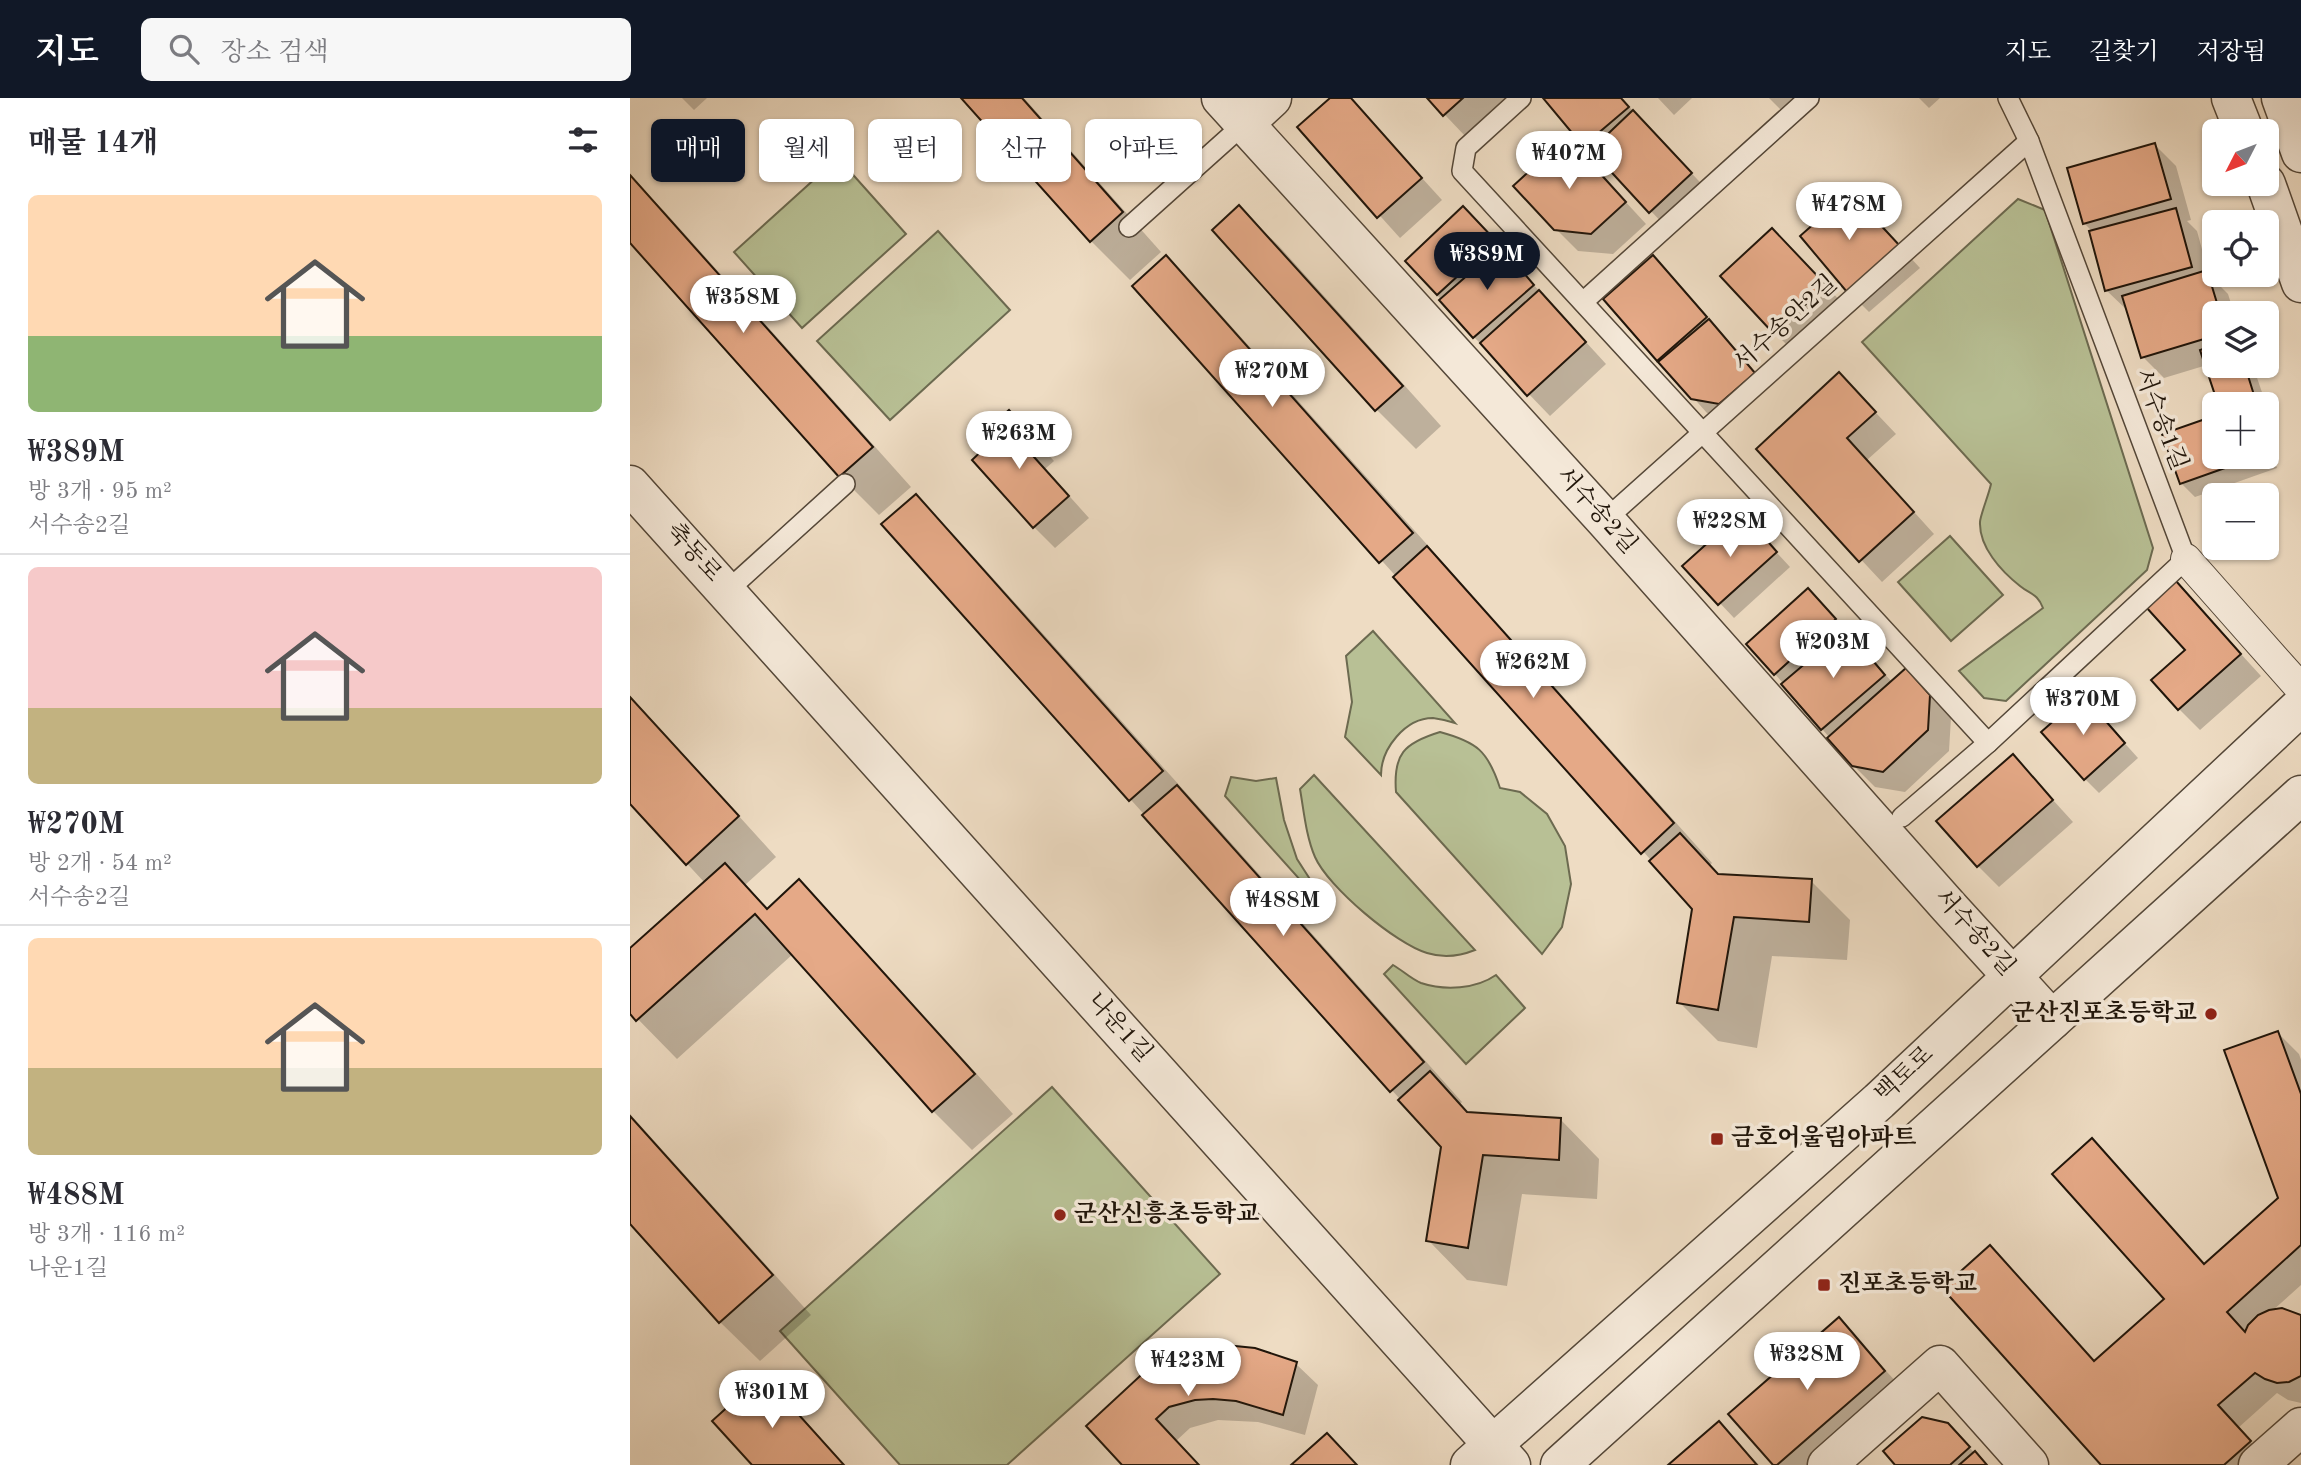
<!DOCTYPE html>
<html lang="ko">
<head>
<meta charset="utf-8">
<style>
	body { margin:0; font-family:"Old Standard TT","Noto Serif KR",serif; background:#f7f7f7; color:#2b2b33; height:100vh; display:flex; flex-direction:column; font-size:26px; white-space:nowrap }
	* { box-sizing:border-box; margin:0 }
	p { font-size:23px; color:#7c7c81 }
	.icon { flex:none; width:38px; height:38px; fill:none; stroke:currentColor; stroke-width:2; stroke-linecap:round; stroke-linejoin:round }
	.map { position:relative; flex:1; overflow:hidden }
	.panel { display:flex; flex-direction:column; background:#fff; width:630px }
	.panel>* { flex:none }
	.hud { position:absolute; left:21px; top:21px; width:665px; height:63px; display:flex; gap:14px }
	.needle { width:46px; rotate:228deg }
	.buttons { position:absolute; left:1572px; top:21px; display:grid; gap:14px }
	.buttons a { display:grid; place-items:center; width:77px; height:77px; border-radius:10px; background:#fff; box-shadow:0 2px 5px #0004; font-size:35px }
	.price { position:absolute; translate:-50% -60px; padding:0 16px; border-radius:24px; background:#fff; color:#222; font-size:23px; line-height:46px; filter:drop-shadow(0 2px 4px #0008) }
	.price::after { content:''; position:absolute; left:50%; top:42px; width:21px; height:16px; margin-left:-10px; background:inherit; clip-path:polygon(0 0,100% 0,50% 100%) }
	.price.active { background:#111827; color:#fff }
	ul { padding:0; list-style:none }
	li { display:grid; align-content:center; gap:14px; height:371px; padding:0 28px }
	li+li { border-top:2px solid #e1e1e2 }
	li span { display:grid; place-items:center; height:217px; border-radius:10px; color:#555 }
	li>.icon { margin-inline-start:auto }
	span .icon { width:126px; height:126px; fill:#fffc; stroke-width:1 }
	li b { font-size:30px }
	h2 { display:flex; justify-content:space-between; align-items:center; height:84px; padding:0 28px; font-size:30px }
	.pill { padding:0 24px; border-radius:10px; background:#fff; box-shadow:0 2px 5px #0004; font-size:24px; line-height:63px }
	.pill.active { background:#111827; color:#fff }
	header { display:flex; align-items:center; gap:42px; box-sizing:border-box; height:98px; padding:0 35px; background:#111827; color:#fff }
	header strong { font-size:33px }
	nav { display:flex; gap:38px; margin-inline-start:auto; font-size:24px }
	.search { width:490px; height:63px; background:#f7f7f7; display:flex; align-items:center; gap:18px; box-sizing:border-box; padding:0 24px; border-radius:10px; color:#7c7c81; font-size:26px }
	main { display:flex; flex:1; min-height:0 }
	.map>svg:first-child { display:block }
	.green { fill:#b8c095; stroke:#6c6a50; stroke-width:2 }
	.shadow { fill:#0003 }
	.building { fill:#e5a987; stroke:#20150a; stroke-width:2 }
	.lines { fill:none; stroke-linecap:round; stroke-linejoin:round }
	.service-casing { stroke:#544738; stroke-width:22 }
	.pedestrian-casing { stroke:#544738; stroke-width:32 }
	.minor-casing { stroke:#544738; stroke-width:41 }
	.tertiary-casing { stroke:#544738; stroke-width:41 }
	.service { stroke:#f4e8d8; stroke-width:19 }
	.pedestrian { stroke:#f4e8d8; stroke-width:30 }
	.minor { stroke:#f4e8d8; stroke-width:38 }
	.tertiary { stroke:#f4e8d8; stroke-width:38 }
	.poi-dot { fill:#8f2418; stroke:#f4e8d8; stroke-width:2.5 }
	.labels { text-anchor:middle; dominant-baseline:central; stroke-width:7; stroke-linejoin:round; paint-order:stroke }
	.street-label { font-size:24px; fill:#20150a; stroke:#f4e8d8 }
	.poi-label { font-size:24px; font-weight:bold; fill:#20150a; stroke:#f4e8d8; text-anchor:start }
</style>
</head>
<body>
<header>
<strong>지도</strong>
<div class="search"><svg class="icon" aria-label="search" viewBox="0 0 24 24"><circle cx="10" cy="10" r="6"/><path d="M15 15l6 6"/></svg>장소 검색</div>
<nav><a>지도</a><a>길찾기</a><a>저장됨</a></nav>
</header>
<main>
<section class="panel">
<h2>매물 14개<svg class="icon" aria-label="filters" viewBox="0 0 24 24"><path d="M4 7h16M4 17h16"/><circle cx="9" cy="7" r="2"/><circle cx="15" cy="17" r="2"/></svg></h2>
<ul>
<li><span style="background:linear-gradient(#ffd9b3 65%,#8fb573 0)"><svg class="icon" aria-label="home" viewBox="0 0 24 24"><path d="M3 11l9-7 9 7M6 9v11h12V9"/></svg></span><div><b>₩389M</b><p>방 3개 · 95 m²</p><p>서수송2길</p></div></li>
<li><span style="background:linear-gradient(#f6c9c9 65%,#c2b280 0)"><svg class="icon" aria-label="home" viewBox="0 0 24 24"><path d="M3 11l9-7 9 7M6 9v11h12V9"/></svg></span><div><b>₩270M</b><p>방 2개 · 54 m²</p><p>서수송2길</p></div></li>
<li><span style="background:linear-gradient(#ffd9b3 60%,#c2b280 0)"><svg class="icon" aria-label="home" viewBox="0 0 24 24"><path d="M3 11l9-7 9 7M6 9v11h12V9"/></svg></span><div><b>₩488M</b><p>방 3개 · 116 m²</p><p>나운1길</p></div></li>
</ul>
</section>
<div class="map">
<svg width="1671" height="1367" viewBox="0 0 1671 1367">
	<rect width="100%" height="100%" fill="#eedcc3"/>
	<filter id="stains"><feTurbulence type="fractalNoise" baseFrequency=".00286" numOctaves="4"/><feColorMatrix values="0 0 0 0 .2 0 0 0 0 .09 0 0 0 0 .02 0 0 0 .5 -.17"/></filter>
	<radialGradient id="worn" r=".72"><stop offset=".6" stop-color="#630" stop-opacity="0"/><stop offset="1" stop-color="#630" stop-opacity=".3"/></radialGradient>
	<g class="green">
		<polygon points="208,60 276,136 172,230 104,154"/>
		<path d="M1388,101L1415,112L1523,450L1517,472L1376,603L1354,600L1329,573L1413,510C1407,495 1401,497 1390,488C1371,473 1349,449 1350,424C1350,418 1359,396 1361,386L1232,244Z"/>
		<polygon points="308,133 380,212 260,322 187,243"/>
		<polygon points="1320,438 1373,497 1321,543 1268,484"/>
		<path d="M743,533L825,625C819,623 810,621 803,620C775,620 751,651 751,677L715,639L722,604L716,558Z"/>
		<path d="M810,634C847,644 858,653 870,690L890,694L917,716L935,748L941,786L932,829L912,856L766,694C763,656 774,645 810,634Z"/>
		<path d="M684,677L845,852C830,858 813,860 797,855C766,846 698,789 685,759C676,738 674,714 670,691Z"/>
		<polygon points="601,679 626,683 646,680 654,722 667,761 685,789 680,793 595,698"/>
		<path d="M763,867C772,872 781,881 791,885C815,893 846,891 866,877L895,910L836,966L754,876Z"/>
		<polygon points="422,989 590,1176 377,1367 270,1367 150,1233"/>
	</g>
	<g class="shadow">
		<polygon points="52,0 77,0 64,12"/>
		<polygon points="333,0 394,0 531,154 500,182 461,143"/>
		<polygon points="703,0 719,0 812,102 770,140 670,29"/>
		<polygon points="799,0 879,0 835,38"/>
		<polygon points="915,0 991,0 1082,97 1042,135 970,60 969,61 955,47"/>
		<polygon points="1028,0 1062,0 1044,17"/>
		<polygon points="1139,0 1177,0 1157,18"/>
		<polygon points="1289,0 1310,0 1299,10"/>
		<polygon points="1524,46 1546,68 1561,122 1557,123 1567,133 1579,177 1598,196 1604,215 1584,215 1584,268 1623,268 1636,306 1590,306 1577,267 1534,280 1513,259 1498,213 1476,192 1463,134 1454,125"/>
		<polygon points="958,63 1016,126 983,156 948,153 926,131"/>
		<polygon points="0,79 35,114 281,389 249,417 210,378 0,142"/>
		<polygon points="609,109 649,148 811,328 786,351 747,312 584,132"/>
		<polygon points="1241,117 1290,170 1239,214 1218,193"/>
		<polygon points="847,125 976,266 920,318 844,239 777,163"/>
		<polygon points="1163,153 1216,209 1166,256 1145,235"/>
		<polygon points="1023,159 1044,181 1138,290 1103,319 1077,315 975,201"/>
		<polygon points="536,160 575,199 836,490 1082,765 1080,767 1090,778 1181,783 1220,822 1217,862 1142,858 1127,950 1088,943 1049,904 1064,810 505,188"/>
		<polygon points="1230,298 1266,336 1237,362 1304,436 1252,484 1128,351"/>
		<polygon points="379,314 424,363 415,371 459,420 425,450 404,429 363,345"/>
		<polygon points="1636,342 1647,370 1565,399 1551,385 1584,359 1636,359"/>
		<polygon points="286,398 325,438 586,728 832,1004 830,1006 840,1016 930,1021 969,1061 967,1101 892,1096 877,1188 837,1182 798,1142 813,1049 254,427"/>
		<polygon points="1125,431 1160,469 1104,520 1055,468"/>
		<polygon points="1546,485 1631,578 1570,632 1549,611 1557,552"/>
		<polygon points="1192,507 1262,584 1276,572 1321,620 1319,653 1275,694 1245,689 1223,667 1145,576"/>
		<polygon points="0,598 146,759 115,787 139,811 169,784 208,823 383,1016 342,1052 303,1013 163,856 47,961 0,913 0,852 75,785 0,704"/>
		<polygon points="1453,599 1508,660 1469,695 1455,681"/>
		<polygon points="1383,658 1443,724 1369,789 1348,768"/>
		<polygon points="1648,935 1669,956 1671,962 1671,1187 1642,1213 1671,1221 1671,1305 1658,1302 1647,1295 1608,1330 1641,1366 1639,1367 1473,1367 1360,1149 1466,1265 1536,1202 1483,1064 1575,1167 1650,1100"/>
		<polygon points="0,1016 181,1217 130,1263 90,1224 0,1123"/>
		<polygon points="1208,1221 1282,1301 1207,1367 1145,1367"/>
		<polygon points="666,1266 688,1287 675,1337 628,1324 588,1322 560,1330 546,1343 568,1367 494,1367 458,1329"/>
		<polygon points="1089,1325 1129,1367 1040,1367"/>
		<polygon points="1317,1326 1356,1367 1268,1367"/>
	</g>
	<g class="building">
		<polygon points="331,0 392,0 493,114 460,144"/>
		<polygon points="700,0 721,0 792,80 747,120 667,29"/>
		<polygon points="797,0 833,0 813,18"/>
		<polygon points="913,0 991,0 999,9 953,48"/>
		<polygon points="1003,12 1062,75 1019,115 961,52"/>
		<polygon points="937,39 996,104 961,136 924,132 883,88"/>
		<polygon points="1525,45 1541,101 1453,126 1437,70"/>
		<polygon points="0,77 243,349 209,379 0,145"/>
		<polygon points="1220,94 1270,148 1217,194 1170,138"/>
		<polygon points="609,107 773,288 745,313 582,132"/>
		<polygon points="833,108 866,143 807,197 775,163"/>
		<polygon points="1546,110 1562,169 1475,193 1459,133"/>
		<polygon points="1142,130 1196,187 1144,236 1090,178"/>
		<polygon points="871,148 904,187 843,240 809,202"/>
		<polygon points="536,157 783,435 749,465 502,188"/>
		<polygon points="1023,157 1077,219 1027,263 973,201"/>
		<polygon points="1577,172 1590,215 1584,215 1584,238 1511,260 1492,198"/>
		<polygon points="909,192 956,244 897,298 850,245"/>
		<polygon points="1079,221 1125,275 1089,306 1061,301 1028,264"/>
		<polygon points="1584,247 1584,268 1615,268 1624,297 1596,306 1588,306 1570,252"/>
		<polygon points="1209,274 1246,314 1217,340 1284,414 1229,464 1126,351"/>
		<polygon points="379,312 404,340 395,349 439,398 403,430 342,362 360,345 352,336"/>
		<polygon points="1584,318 1584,359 1626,359 1550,386 1532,336"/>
		<polygon points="286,396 533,673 499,703 251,426"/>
		<polygon points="1112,414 1147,454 1088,507 1052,468"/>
		<polygon points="797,448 1044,725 1011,756 763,479"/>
		<polygon points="1546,483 1611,556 1548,612 1521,582 1555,552 1516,509"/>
		<polygon points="1178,490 1206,521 1144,577 1116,546"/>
		<polygon points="1216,531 1255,577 1191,632 1151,586"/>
		<polygon points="1276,570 1300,597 1298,632 1253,674 1222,668 1197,640"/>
		<polygon points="1453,597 1495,645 1454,682 1411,634"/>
		<polygon points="0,599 109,718 56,767 0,706"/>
		<polygon points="1383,656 1423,702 1347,769 1306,723"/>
		<polygon points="547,687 794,964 760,994 512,717"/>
		<polygon points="1050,735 1088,776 1182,781 1179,824 1104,819 1088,912 1047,905 1062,811 1019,763"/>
		<polygon points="95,765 137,811 169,781 345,976 302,1014 125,816 6,923 0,916 0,850"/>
		<polygon points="1648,933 1671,996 1671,1147 1597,1214 1615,1234 1618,1227 1628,1217 1639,1212 1652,1210 1671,1217 1671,1278 1659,1284 1647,1285 1635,1281 1625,1275 1588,1307 1621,1343 1594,1367 1471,1367 1312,1190 1360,1147 1464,1263 1534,1201 1422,1076 1462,1040 1574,1166 1648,1100 1594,952"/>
		<polygon points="800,973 837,1014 931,1020 929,1062 853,1057 838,1150 796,1143 811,1049 768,1002"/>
		<polygon points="0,1018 143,1177 89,1225 0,1126"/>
		<polygon points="1209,1219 1255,1273 1147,1367 1143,1367 1098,1316"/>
		<polygon points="585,1246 625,1250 667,1264 653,1317 606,1303 583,1301 565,1302 539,1309 526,1321 569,1367 492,1367 456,1328 537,1253 545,1250"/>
		<polygon points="133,1277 214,1367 122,1367 82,1323"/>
		<polygon points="1292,1319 1318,1325 1340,1349 1320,1367 1265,1367 1253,1353"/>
		<polygon points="1089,1323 1127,1367 1038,1367"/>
		<polygon points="697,1335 727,1367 661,1367"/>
		<polygon points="1345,1353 1357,1367 1329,1367"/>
	</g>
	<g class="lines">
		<defs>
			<g id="service">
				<polyline points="891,0 836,50 832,73 1358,645"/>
				<polyline points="499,129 614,26"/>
				<polyline points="953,204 1179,0"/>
				<polyline points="975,422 1399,43"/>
				<polyline points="97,493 215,386"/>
				<polyline points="1272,719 1358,645 1556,461 1399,43 1378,0"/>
			</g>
			<polyline id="pedestrian" points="1556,461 1671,591"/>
			<g id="minor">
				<polyline points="591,0 975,422 1319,809 1422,922"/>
				<polyline points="614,26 642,0"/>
				<polyline points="0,387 881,1367"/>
				<polyline points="1197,1367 1310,1267 1399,1367"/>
				<polyline points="1628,1367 1671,1329"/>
			</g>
			<g id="tertiary">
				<polyline points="1601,0 1614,33"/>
				<polyline points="1651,0 1671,55"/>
				<polyline points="1636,86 1671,185"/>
				<polyline points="840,1367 1249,1003 1671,608"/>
				<polyline points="930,1367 1671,697"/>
			</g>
		</defs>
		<use href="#service" class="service-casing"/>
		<use href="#pedestrian" class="pedestrian-casing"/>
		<use href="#minor" class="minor-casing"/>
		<use href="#tertiary" class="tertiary-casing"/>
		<use href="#service" class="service"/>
		<use href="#pedestrian" class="pedestrian"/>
		<use href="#minor" class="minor"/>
		<use href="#tertiary" class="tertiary"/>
	</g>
	<g class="poi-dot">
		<circle cx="1581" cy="916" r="7"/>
		<rect x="1080" y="1034" width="14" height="14" rx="3.5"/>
		<circle cx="430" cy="1117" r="7"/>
		<rect x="1187" y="1180" width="14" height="14" rx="3.5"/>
	</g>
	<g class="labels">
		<g class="street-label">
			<text transform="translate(1156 226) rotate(-42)">서수송안2길</text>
			<text transform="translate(1530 322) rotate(69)">서수송1길</text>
			<text transform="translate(966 413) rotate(48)">서수송2길</text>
			<text transform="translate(63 455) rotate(48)">축동로</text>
			<text transform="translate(1344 835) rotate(48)">서수송2길</text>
			<text transform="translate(489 930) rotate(48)">나운1길</text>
			<text transform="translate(1275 977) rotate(-43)">백토로</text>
		</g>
		<g class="poi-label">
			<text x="1567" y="916" text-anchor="end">군산진포초등학교</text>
			<text x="1101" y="1041">금호어울림아파트</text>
			<text x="444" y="1117">군산신흥초등학교</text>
			<text x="1208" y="1187">진포초등학교</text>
		</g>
	</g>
	<rect width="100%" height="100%" filter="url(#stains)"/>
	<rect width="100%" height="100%" fill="url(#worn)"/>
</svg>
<div class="buttons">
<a><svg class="needle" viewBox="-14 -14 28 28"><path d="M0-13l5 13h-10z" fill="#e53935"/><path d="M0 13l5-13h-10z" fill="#7c7c81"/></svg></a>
<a><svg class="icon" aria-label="locate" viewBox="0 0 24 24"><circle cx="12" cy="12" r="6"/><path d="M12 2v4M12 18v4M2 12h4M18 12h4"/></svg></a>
<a><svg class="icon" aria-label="layers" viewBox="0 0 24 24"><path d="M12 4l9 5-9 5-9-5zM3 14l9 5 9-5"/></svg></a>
<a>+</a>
<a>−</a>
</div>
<b class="price" style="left:939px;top:93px">₩407M</b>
<b class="price" style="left:1219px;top:144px">₩478M</b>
<b class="price active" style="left:857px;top:194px">₩389M</b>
<b class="price" style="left:113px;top:237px">₩358M</b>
<b class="price" style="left:642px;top:311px">₩270M</b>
<b class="price" style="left:389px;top:373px">₩263M</b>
<b class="price" style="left:1100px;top:461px">₩228M</b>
<b class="price" style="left:1203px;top:582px">₩203M</b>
<b class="price" style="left:903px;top:602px">₩262M</b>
<b class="price" style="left:1453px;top:639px">₩370M</b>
<b class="price" style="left:653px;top:840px">₩488M</b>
<b class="price" style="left:1177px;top:1294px">₩328M</b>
<b class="price" style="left:558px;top:1300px">₩423M</b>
<b class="price" style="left:142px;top:1332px">₩301M</b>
<div class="hud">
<a class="pill active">매매</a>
<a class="pill">월세</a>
<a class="pill">필터</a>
<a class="pill">신규</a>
<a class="pill">아파트</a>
</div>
</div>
</main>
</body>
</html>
